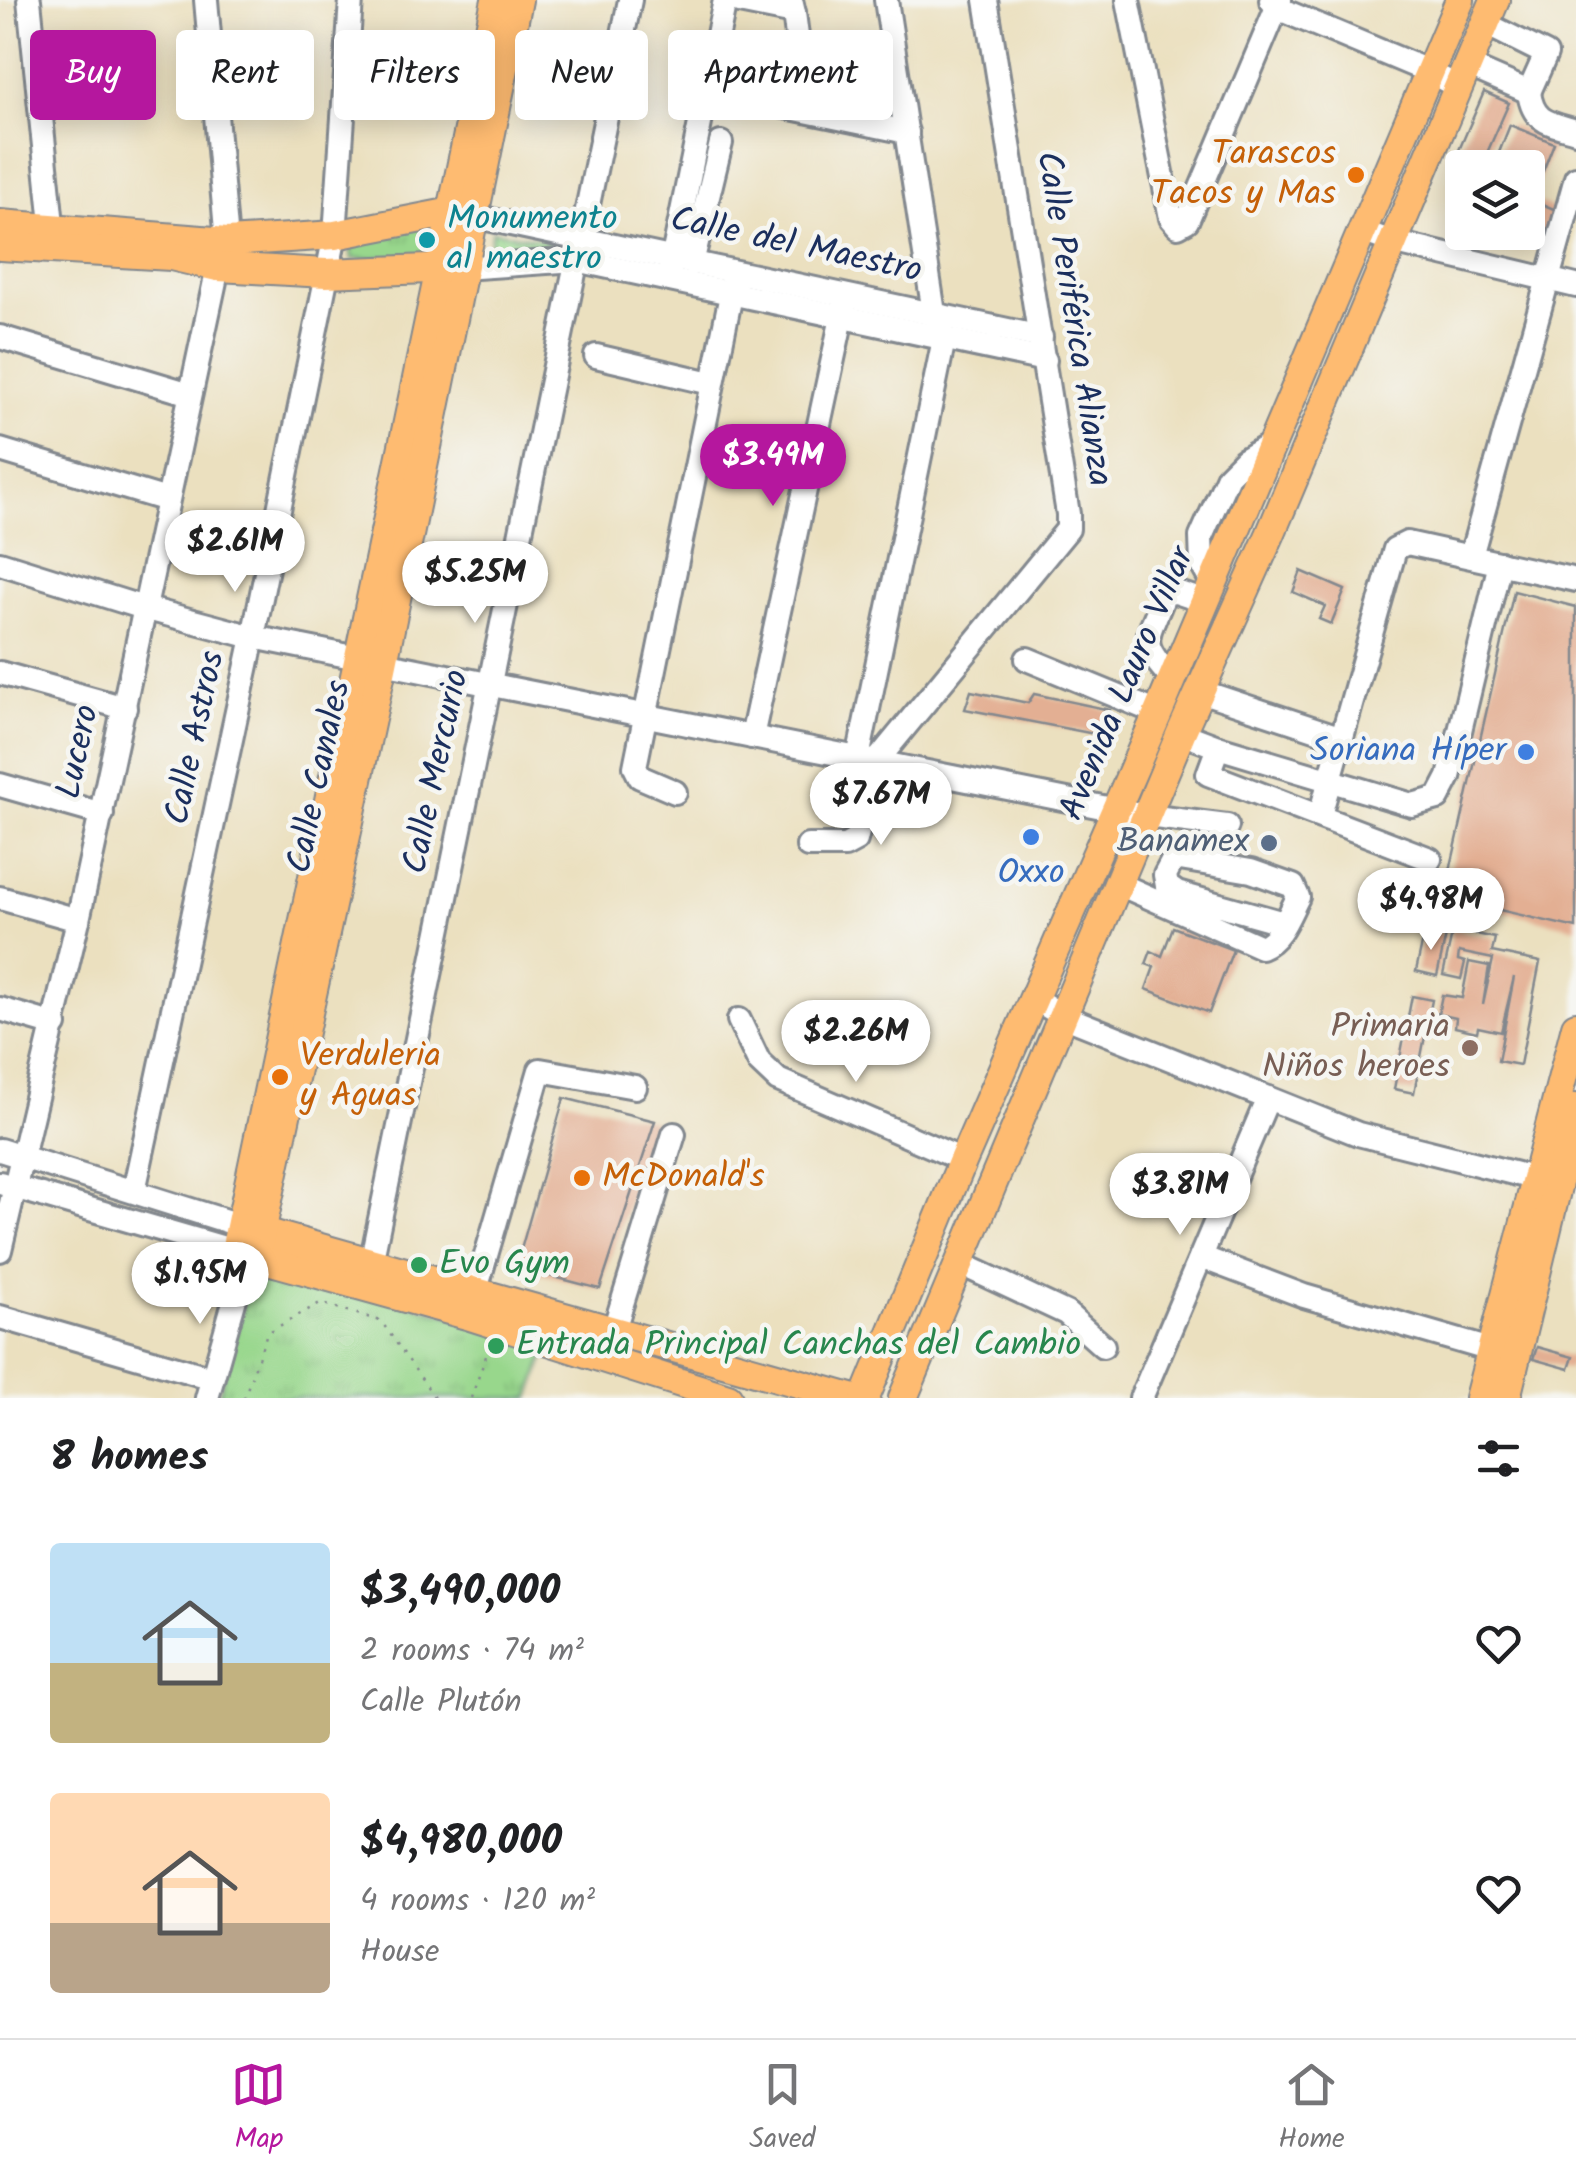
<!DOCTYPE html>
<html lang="en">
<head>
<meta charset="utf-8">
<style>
	body { margin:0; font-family:Kalam,sans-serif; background:#f6f6f6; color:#202124; height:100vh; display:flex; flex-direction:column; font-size:38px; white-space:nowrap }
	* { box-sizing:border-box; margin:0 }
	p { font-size:32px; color:#757577 }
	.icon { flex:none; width:55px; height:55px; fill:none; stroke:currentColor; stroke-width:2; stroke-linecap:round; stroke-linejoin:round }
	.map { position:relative; height:1398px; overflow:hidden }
	.sheet { display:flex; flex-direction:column; background:#fff; flex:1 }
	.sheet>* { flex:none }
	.banner { position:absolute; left:30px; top:30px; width:1000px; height:90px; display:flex; gap:20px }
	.buttons { position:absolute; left:1445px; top:150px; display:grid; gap:20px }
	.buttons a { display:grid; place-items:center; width:100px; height:100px; border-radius:10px; background:#fff; box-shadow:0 5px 25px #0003; font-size:50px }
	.price { position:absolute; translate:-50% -85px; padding:0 22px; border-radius:35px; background:#fff; color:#222; font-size:32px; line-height:65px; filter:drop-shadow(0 2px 5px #0008) }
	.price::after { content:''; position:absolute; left:50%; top:60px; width:30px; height:22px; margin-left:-15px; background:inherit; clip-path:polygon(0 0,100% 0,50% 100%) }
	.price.current { background:#b5179e; color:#fff }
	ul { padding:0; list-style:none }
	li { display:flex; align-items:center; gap:30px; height:250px; padding:0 50px }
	li span { display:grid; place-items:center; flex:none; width:280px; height:200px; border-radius:10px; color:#555 }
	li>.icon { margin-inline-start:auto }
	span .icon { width:120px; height:120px; fill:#fffc; stroke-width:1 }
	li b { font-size:42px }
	h2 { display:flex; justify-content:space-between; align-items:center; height:120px; padding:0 50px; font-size:42px }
	.chip { padding:0 35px; border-radius:10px; background:#fff; box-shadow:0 5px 25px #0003; font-size:35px; line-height:90px }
	.chip.current { background:#b5179e; color:#fff }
	.dock { display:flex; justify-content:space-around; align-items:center; height:140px; border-top:2px solid #e0e0e0; background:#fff; font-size:28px; color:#757577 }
	.dock a { display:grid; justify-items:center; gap:5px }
	.dock .current { color:#b5179e }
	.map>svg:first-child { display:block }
	.park { fill:url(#park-tufts); stroke:#5a8375; stroke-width:2.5 }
	.building { fill:#e3af93 }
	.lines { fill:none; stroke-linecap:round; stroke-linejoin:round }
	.minor-casing { stroke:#83888e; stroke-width:28 }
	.major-casing { stroke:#83888e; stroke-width:32 }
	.path { stroke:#83888e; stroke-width:2.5; stroke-dasharray:2.5 8; stroke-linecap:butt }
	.minor { stroke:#fff; stroke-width:22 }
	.major { stroke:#febb71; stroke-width:28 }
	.food-dot { fill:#e8710a; stroke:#f6f6f2; stroke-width:4 }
	.culture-dot { fill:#0f9aa8; stroke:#f6f6f2; stroke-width:4 }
	.shop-dot { fill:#3f7fe0; stroke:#f6f6f2; stroke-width:4 }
	.service-dot { fill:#5c6f8a; stroke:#f6f6f2; stroke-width:4 }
	.education-dot { fill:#8d6e63; stroke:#f6f6f2; stroke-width:4 }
	.leisure-dot { fill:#2e9e5b; stroke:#f6f6f2; stroke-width:4 }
	.labels { text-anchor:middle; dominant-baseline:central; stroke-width:9; stroke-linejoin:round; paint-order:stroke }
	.food-label { font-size:35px; fill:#c56008; stroke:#f6f6f2; text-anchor:start }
	.culture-label { font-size:35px; fill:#0d838f; stroke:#f6f6f2; text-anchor:start }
	.street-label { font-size:35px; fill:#1b2f5e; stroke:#f6f6f2 }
	.shop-label { font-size:35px; fill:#366cbe; stroke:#f6f6f2; text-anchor:end }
	.service-label { font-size:35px; fill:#4e5e75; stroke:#f6f6f2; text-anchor:end }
	.education-label { font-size:35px; fill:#785e54; stroke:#f6f6f2; text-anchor:end }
	.leisure-label { font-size:35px; fill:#27864d; stroke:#f6f6f2; text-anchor:start }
</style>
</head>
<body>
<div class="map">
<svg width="1576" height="1398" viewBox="0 0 1576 1398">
	<defs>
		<pattern id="park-tufts" width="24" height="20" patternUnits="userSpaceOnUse" patternTransform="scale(2.5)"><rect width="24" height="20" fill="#98d78c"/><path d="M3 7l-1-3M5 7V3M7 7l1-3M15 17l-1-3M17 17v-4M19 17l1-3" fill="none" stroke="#82b97b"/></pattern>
	</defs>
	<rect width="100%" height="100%" fill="#f6f6f2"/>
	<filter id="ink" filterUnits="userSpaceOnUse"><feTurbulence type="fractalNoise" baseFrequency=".01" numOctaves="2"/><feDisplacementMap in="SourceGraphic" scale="20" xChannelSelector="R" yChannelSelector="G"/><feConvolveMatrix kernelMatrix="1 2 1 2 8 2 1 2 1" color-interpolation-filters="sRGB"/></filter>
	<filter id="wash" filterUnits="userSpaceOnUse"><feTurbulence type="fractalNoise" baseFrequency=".0048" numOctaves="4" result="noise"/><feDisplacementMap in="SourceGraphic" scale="40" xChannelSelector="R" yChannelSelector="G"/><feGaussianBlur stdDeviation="2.25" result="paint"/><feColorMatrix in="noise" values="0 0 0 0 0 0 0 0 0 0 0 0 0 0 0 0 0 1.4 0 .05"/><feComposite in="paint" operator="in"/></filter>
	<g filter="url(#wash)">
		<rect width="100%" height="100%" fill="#ebe0bf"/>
		<g class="park">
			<polygon points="442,219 439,255 352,259 349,239"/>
			<polygon points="492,231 551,241 550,253 488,254"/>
			<polygon points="254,1263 550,1342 530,1398 218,1398"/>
		</g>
		<g id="blocks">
			<g class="building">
				<polygon points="1484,92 1509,103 1487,153 1493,156 1489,168 1462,168 1453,164"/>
				<polygon points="1510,125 1554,143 1538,184 1528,180 1528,168 1494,165"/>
				<polygon points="1528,198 1556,210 1541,246 1508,233 1528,232"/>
				<polygon points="1301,571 1345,590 1331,624 1319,619 1325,606 1293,592"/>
				<polygon points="1514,591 1576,607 1576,928 1444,897"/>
				<polygon points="971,691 1028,703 1034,694 1110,710 1105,736 965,709"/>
				<polygon points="1173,927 1233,950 1209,1013 1146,989 1154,967 1146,964 1151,951 1162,956"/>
				<polygon points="1453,929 1495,938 1492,952 1540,962 1520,1065 1498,1061 1514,977 1501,1032 1478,1027 1477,1032 1455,1027 1456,1018 1438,1014 1442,995 1462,998 1469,962 1489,966 1483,1005 1493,959 1459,952 1458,960 1465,962 1461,979 1443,975"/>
				<polygon points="1425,930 1446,935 1437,976 1416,971"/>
				<polygon points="1412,996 1432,1000 1414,1093 1394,1089"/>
				<polygon points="564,1098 655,1121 600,1289 516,1267"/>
				<polygon points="1537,1347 1573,1357 1569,1369 1533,1359"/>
			</g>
		</g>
	</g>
	<g filter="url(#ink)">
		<use href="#blocks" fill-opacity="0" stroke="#83888e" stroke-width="2.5"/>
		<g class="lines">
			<defs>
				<g id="minor">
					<polyline points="29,0 54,244"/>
					<polyline points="729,0 794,13 791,0"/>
					<polyline points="1128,0 1171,218 1178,226 1187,221 1280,0"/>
					<polyline points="1271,0 1277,8 1430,72 1458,87"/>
					<polyline points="794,13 799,51"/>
					<polyline points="1467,65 1529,92 1546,54 1486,24"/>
					<polyline points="708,91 907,132"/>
					<path d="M1529,92C1533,123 1550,123 1576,131"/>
					<polyline points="473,216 1041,337"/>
					<polyline points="1362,231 1392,242 1576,286"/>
					<polyline points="692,263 721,143"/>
					<polyline points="462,268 576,260 1045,360"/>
					<polyline points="670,271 725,0"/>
					<polyline points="0,337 190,394"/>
					<polyline points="596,356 711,383"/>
					<polyline points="0,450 167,500"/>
					<polyline points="1471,556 1576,178"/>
					<polyline points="0,563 144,608 253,637 1147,816 1227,826"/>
					<polyline points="1212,583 1202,565 1201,537 1228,476 1244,460 1271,444"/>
					<polyline points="1027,659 1158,713"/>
					<polyline points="0,673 125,708"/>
					<path d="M1172,679C1136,639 1147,641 1165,593L1176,592L1203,601"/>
					<polyline points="1200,691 1342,738"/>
					<polyline points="1181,733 1218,747 1412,805 1438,798 1449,777 1500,563"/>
					<polyline points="752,737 845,303"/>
					<polyline points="1218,747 1208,774 1430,859"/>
					<polyline points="858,758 944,339 934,313 886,0"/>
					<polyline points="0,785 102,814"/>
					<polyline points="675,792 640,777 635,767 734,280"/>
					<polyline points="1320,815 1395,549 1407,543 1576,580"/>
					<polyline points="808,846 845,846 856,840 876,762 1068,529 1068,514 986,0"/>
					<path d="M1119,884L1261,947C1281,939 1288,916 1298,897L1293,886L1251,871L1174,858L1165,875L1167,886L1177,893L1284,923"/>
					<polyline points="0,898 78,920"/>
					<polyline points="1035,999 1063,1016 1358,1134 1553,1183"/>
					<polyline points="0,1009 55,1025"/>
					<polyline points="739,1020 759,1062 778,1080 963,1160"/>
					<polyline points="0,1150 239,1225"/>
					<polyline points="0,1183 235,1251 243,1270"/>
					<polyline points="134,1191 253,637 335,235 351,0"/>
					<polyline points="0,1250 78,920 218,267 227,242 206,0"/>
					<polyline points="1201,1257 1304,1296 1491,1350"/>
					<polyline points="371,1263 630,0"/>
					<polyline points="959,1263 1066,1313 1103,1346"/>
					<polyline points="471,1307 540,1070 635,1087"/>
					<polyline points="0,1317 212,1378"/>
					<polyline points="610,1343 674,1134"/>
					<polyline points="207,1398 243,1270 252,1260"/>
					<polyline points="1141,1398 1268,1098"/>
				</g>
				<g id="major">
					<polyline points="496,0 235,1251 467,1315 728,1398"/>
					<polyline points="0,224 227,242 335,235 452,212 466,215"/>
					<polyline points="0,246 171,256 218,267 326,273 455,268"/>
					<polyline points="246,1227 851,1398"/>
					<polyline points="256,1256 383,663 518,0"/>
					<polyline points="865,1398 963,1160 1158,713 1460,0"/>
					<polyline points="903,1398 1181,733 1270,535 1495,0"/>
					<polyline points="1479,1398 1576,1026"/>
					<polyline points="1506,1398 1576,1108"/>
				</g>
			</defs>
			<use href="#minor" class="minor-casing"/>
			<use href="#major" class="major-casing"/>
			<g class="path">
				<polyline points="244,1398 267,1333 320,1303 381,1321 435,1398"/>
				<polyline points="471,1398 490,1345"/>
			</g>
			<use href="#minor" class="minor"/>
			<use href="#major" class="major"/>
		</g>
	</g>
	<g class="food-dot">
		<circle cx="1356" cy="175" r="10"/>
		<circle cx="280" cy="1077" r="10"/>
		<circle cx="582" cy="1178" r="10"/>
	</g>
	<circle class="culture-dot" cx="427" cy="240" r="10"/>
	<g class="shop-dot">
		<circle cx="1526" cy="752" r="10"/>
		<circle cx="1031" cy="837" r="10"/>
	</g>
	<circle class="service-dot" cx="1269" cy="843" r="10"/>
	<circle class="education-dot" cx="1470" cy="1048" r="10"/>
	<g class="leisure-dot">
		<circle cx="419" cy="1265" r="10"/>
		<circle cx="496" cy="1346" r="10"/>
	</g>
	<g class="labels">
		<g class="food-label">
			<text x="1336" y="155" text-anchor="end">Tarascos<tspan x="1336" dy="40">Tacos y Mas</tspan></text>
			<text x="300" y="1057">Verduleria<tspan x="300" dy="40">y Aguas</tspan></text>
			<text x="602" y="1178">McDonald's</text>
		</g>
		<g class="culture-label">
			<text x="447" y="220">Monumento<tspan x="447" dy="40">al maestro</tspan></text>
		</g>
		<g class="street-label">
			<text transform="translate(796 246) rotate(12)">Calle del Maestro</text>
			<text transform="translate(1073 319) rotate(81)">Calle Periférica Alianza</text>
			<text transform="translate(1128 684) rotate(-67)">Avenida Lauro Villar</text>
			<text transform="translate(196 738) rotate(-78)">Calle Astros</text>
			<text transform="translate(79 752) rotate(-78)">Lucero</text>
			<text transform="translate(437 772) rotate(-78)">Calle Mercurio</text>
			<text transform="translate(320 777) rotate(-78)">Calle Canales</text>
		</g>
		<g class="shop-label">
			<text x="1506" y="752">Soriana Híper</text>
			<text x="1031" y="874" text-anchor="middle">Oxxo</text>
		</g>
		<g class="service-label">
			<text x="1249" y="843">Banamex</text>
		</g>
		<g class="education-label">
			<text x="1450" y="1028">Primaria<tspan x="1450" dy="40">Niños heroes</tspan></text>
		</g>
		<g class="leisure-label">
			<text x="439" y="1265">Evo Gym</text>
			<text x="516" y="1346">Entrada Principal Canchas del Cambio</text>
		</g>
	</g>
</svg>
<div class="buttons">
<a><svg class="icon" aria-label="layers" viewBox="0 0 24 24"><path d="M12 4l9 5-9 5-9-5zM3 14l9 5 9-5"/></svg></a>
</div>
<b class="price current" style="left:773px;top:509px">$3.49M</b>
<b class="price" style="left:235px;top:595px">$2.61M</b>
<b class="price" style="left:475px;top:626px">$5.25M</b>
<b class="price" style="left:881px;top:848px">$7.67M</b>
<b class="price" style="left:1431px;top:953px">$4.98M</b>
<b class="price" style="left:856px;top:1085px">$2.26M</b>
<b class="price" style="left:1180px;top:1238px">$3.81M</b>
<b class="price" style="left:200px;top:1327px">$1.95M</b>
<div class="banner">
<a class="chip current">Buy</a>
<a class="chip">Rent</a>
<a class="chip">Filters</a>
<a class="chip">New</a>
<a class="chip">Apartment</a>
</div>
</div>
<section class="sheet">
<h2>8 homes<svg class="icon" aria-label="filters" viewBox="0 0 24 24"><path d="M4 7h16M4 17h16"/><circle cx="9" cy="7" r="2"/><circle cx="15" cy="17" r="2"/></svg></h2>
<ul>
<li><span style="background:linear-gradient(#bfe0f5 60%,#c2b280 0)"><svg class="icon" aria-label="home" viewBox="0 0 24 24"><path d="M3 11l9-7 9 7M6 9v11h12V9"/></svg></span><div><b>$3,490,000</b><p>2 rooms · 74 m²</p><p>Calle Plutón</p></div><svg class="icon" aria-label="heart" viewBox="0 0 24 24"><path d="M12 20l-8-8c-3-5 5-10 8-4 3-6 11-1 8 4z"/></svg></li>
<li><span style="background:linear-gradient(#ffd9b3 65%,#b9a48a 0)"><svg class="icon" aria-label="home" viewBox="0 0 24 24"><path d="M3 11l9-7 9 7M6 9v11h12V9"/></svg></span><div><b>$4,980,000</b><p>4 rooms · 120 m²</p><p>House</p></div><svg class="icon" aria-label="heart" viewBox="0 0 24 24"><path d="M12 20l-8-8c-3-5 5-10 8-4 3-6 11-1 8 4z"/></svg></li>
</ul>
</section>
<nav class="dock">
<a class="current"><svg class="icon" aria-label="map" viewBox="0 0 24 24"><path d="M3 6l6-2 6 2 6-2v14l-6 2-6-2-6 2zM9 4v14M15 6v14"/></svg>Map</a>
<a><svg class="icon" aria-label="saved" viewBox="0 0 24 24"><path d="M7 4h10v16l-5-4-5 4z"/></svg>Saved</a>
<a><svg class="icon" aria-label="home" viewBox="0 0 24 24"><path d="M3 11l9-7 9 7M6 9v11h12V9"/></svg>Home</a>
</nav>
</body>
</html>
